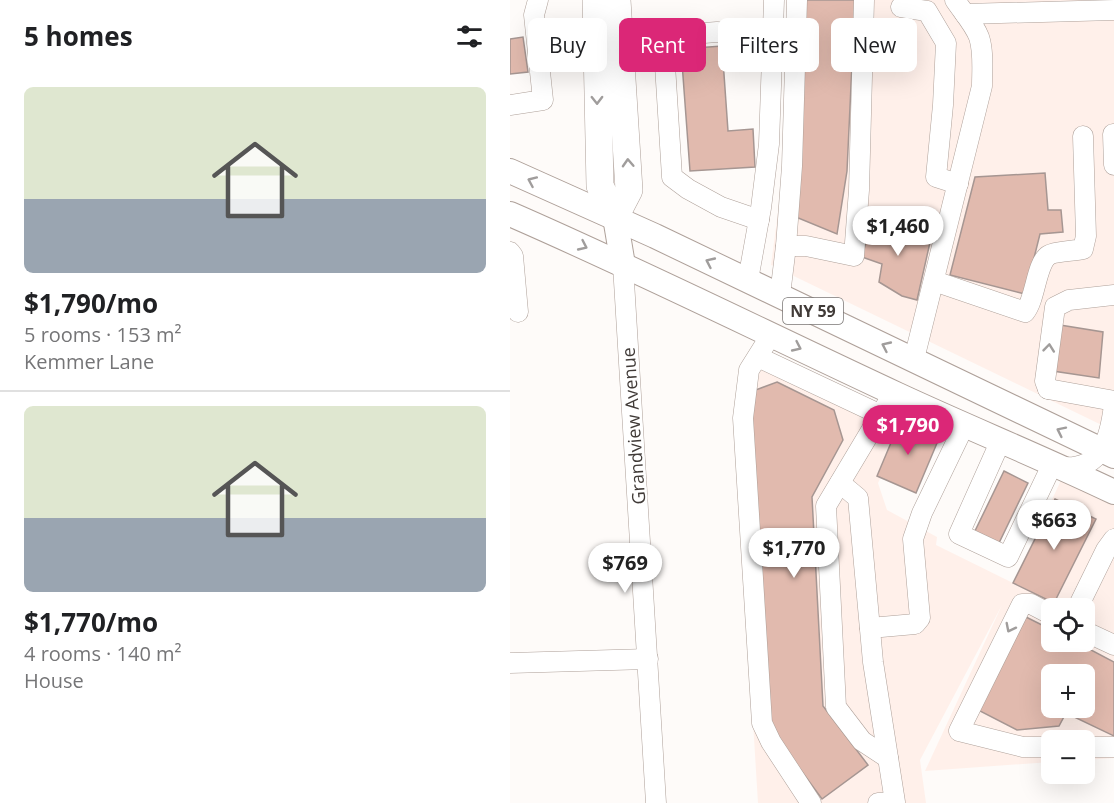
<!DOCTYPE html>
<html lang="en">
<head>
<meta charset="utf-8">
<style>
	body { margin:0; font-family:"Open Sans",sans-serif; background:#f6f6f6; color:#202124; height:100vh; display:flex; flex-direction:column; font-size:22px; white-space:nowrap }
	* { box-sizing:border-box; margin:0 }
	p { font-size:20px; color:#757577 }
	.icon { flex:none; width:33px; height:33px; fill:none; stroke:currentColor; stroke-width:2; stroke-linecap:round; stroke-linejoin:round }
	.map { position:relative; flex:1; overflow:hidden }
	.drawer { display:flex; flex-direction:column; background:#fff; width:510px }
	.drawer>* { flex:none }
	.banner { position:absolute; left:18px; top:18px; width:495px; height:54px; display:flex; gap:12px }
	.controls { position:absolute; left:531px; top:598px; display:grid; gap:12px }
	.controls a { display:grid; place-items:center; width:54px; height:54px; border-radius:9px; background:#fff; box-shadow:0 6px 24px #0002; font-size:30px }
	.price { position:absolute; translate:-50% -51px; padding:0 14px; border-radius:21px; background:#fff; color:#222; font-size:20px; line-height:39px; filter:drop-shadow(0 2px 3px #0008) }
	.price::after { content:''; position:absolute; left:50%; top:36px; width:18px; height:14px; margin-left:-9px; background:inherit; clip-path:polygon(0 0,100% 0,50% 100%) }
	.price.on { background:#db2777; color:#fff }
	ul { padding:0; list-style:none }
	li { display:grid; align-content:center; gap:12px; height:318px; padding:0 24px }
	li+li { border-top:2px solid #e0e0e0 }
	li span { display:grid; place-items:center; height:186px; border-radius:9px; color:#555 }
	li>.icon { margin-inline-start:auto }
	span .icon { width:108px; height:108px; fill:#fffc; stroke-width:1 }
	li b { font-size:26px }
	h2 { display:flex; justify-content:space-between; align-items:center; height:72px; padding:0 24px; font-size:26px }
	.tag { padding:0 21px; border-radius:9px; background:#fff; box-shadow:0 6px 24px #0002; font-size:21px; line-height:54px }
	.tag.on { background:#db2777; color:#fff }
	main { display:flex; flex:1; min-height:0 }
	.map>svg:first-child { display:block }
	.built { fill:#fff0ea; fill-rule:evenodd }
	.building { fill:#e1baae; stroke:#a69692; stroke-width:1.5; fill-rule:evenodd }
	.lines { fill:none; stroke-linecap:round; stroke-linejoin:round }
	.minor-casing { stroke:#aea099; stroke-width:21 }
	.major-casing { stroke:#aea099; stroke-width:26 }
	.highway-casing { stroke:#aea099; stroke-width:28 }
	.minor { stroke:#fff; stroke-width:20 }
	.major { stroke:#fff; stroke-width:24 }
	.highway { stroke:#fff; stroke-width:27 }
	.oneway { stroke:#a09d9c }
	.labels { text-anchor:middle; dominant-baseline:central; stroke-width:4.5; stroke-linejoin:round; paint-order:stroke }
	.shield { fill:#fff; stroke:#7a7674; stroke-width:1.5 }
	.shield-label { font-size:16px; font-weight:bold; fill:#413b38 }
	.street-label { font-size:18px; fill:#413b38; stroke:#fff }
</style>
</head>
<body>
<main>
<section class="drawer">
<h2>5 homes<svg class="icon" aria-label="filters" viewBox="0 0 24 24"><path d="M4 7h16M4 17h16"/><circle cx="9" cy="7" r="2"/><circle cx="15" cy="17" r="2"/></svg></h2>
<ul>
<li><span style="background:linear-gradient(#dfe7d0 60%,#9aa5b1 0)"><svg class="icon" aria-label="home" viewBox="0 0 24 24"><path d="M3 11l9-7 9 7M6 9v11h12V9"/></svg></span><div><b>$1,790/mo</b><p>5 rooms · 153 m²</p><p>Kemmer Lane</p></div></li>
<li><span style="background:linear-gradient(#dfe7d0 60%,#9aa5b1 0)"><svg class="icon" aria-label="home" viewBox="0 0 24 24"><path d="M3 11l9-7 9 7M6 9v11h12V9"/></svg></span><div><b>$1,770/mo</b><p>4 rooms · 140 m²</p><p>House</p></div></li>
</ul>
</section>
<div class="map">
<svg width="604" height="803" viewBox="0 0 604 803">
	<rect width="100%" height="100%" fill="#fefbf9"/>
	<g class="built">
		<polygon points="290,0 604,0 604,431 261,265 283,100"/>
		<path d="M239,351L398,421L368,483L377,510L427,537L426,545L503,583L553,476L604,500V758L575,760L574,741H542L541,762L415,771L492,605L410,760L416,803H248L226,446ZM542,609H574V642H542ZM542,675H574V708H542Z"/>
	</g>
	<g class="building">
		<polygon points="295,0 345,0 337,171 327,234 281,215"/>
		<polygon points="13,37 18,72 0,74 0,39"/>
		<polygon points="212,46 218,131 243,129 245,167 180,171 171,49"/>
		<polygon points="535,173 538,210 551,210 553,232 530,234 515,294 440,275 465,177"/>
		<polygon points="362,219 421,238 407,300 392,296 369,282 372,264 352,257"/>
		<polygon points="550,325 593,332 589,378 543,371"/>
		<polygon points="267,382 324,410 333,440 302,497 313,706 358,765 312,799 256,723 238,423 243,391"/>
		<polygon points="391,419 430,436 406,493 367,476"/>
		<polygon points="494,471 518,483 488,545 464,533"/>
		<polygon points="545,499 586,519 544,603 503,583"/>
		<path d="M516,617L542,630V642H566L604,662V736L556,713L549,726L507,730L468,710ZM542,675H574V708H542Z"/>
	</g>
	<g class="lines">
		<defs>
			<g id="minor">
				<polyline points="391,7 417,11 436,43 433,105 426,177 448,184"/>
				<polyline points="455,14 604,10"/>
				<polyline points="0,105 33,100 24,15 28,0"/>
				<polyline points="603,134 604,165"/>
				<polyline points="249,220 211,207 178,189 162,177 154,49 168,35 207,32 262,38"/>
				<polyline points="276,246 296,246 344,256 349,190 354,0"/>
				<polyline points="0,252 3,256 8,312"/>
				<polyline points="113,265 146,803"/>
				<polyline points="238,280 251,208 259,144 264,0"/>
				<path d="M424,281L515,312C526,298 526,263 539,255C545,251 565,251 573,249L576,236L573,136"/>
				<polyline points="270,295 276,246 282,166 287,0"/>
				<polyline points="261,335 239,370 233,418 252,723 261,742 301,803"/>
				<polyline points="248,357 371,415"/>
				<path d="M404,359L472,86C472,71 474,52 469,37C464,24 453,12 445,0"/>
				<polyline points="538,389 535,381 545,307 559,300 604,295"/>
				<polyline points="538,389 604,401"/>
				<polyline points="491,440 449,534 498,557 543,463"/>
				<path d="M551,467C592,471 600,438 604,405"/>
				<polyline points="330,483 348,498 363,662 385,802 368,803"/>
				<polyline points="567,609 596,550 604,539"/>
				<polyline points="542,615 521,604 512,604 449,731 513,747 542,747"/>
				<polyline points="360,628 405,624 410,618 403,539 412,513 455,424"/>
				<polyline points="574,631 604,645"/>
				<polyline points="0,663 138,659"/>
				<polyline points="574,747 604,747"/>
				<polyline points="378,758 352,741 326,707 316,506 377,404 382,392"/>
			</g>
			<g id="major">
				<polyline points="0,171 145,236 604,456"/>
				<path d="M0,214C131,271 259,335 388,395C459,428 533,458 604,492"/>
				<polyline points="105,217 113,265"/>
			</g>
			<g id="highway">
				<polyline points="86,0 90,186 105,217"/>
				<polyline points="105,217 119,190 107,0"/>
			</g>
		</defs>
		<use href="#minor" class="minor-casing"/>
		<use href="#major" class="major-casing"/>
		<use href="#highway" class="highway-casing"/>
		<use href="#minor" class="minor"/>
		<use href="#major" class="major"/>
		<use href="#highway" class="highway"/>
	</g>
	<defs><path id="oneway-chevron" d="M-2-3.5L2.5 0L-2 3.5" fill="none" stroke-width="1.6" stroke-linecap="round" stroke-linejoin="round" transform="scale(1.5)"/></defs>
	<g class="oneway">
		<use href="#oneway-chevron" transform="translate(87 100) rotate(89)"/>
		<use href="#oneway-chevron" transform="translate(118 163) rotate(-93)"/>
		<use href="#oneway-chevron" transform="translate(22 181) rotate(-156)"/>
		<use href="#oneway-chevron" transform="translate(73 246) rotate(25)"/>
		<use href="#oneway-chevron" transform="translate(200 262) rotate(-155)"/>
		<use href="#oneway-chevron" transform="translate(376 346) rotate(-155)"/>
		<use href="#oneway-chevron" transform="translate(287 347) rotate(25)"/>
		<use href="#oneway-chevron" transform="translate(539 348) rotate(-84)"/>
		<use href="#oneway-chevron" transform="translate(551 431) rotate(-154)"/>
		<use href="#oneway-chevron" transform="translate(500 628) rotate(117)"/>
	</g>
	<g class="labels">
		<rect class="shield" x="273" y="298" width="60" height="26" rx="4.5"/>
		<g class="shield-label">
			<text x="303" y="311">NY 59</text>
		</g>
		<g class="street-label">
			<text transform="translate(123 426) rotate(-94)">Grandview Avenue</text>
		</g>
	</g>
</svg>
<div class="controls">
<a><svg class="icon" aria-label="locate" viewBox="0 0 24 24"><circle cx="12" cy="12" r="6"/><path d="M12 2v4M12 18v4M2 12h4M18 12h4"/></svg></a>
<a>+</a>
<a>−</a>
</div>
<b class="price" style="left:388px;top:257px">$1,460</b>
<b class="price on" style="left:398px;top:456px">$1,790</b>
<b class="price" style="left:544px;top:551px">$663</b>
<b class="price" style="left:284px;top:579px">$1,770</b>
<b class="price" style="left:115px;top:594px">$769</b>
<div class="banner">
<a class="tag">Buy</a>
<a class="tag on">Rent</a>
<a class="tag">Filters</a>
<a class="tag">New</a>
</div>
</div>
</main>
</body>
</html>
